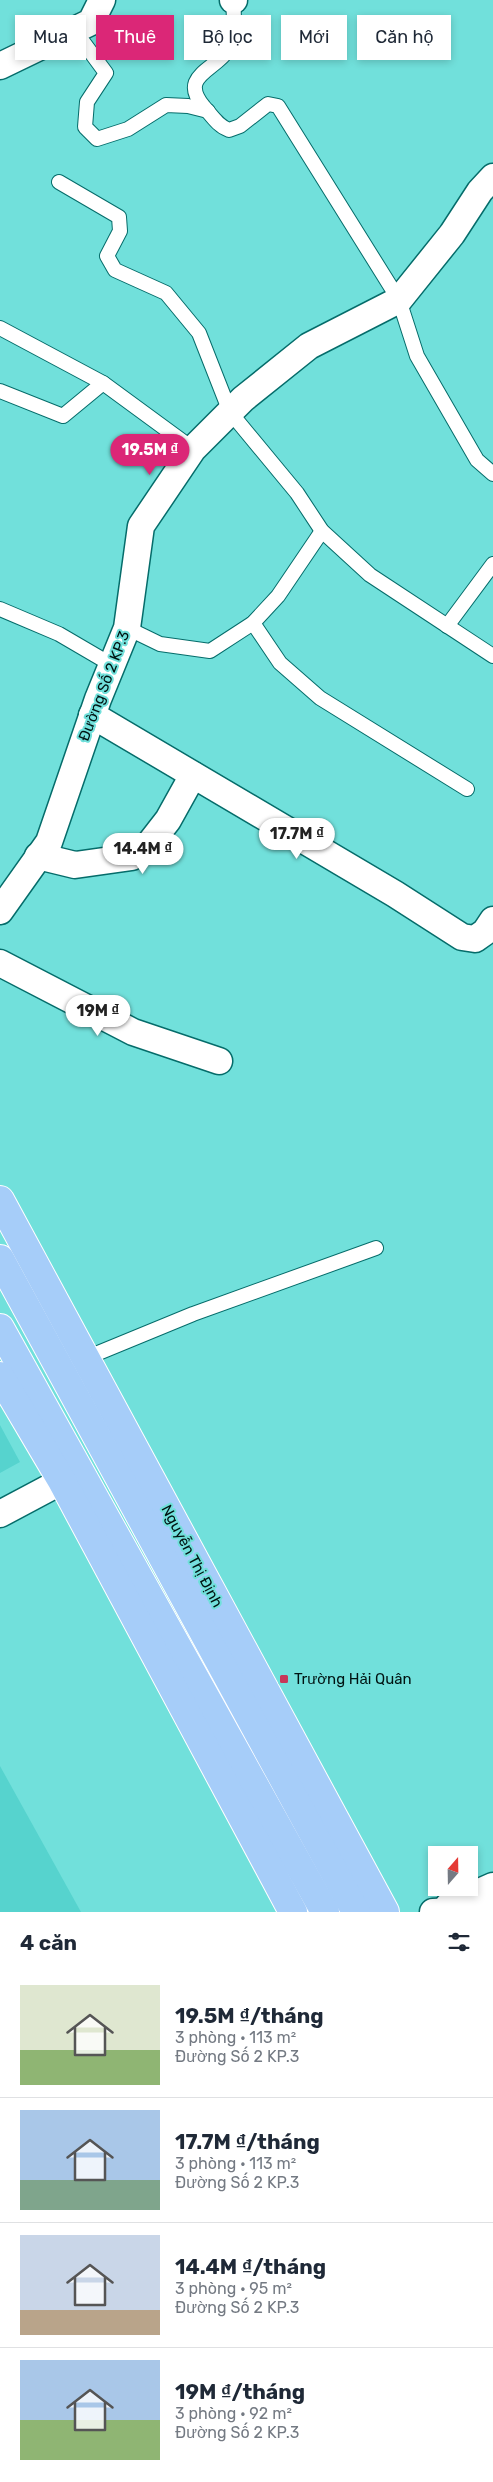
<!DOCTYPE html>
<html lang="vi">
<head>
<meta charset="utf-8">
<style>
	body { margin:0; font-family:Rubik,sans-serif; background:#f2f2f3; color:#1f2937; height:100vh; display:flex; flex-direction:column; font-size:19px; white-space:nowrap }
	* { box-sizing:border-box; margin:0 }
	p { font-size:16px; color:#747a83 }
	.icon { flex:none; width:28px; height:28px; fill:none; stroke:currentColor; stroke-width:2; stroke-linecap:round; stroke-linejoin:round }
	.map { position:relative; height:1912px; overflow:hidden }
	.side { display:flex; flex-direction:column; background:#fff; flex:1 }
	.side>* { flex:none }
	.guide { position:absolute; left:15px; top:15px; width:464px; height:45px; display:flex; gap:10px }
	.needle { width:32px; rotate:20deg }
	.tools { position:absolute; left:428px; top:1846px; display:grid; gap:10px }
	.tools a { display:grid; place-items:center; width:50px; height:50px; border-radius:0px; background:#fff; box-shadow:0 2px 8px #0003; font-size:25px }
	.price { position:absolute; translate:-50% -42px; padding:0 11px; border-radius:18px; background:#fff; color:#222; font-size:16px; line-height:32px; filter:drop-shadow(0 1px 2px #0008) }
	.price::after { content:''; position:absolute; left:50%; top:30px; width:15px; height:11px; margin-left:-8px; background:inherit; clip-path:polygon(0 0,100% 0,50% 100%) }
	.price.active { background:#db2777; color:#fff }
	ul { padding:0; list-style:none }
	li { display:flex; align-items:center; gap:15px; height:125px; padding:0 20px }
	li+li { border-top:1px solid #e0e1e3 }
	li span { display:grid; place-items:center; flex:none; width:140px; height:100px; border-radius:0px; color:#555 }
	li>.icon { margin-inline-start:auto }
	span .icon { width:60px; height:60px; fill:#fffc; stroke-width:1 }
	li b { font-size:21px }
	h2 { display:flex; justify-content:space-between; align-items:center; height:60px; padding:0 20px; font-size:21px }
	.chip { padding:0 18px; border-radius:0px; background:#fff; box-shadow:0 2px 8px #0003; font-size:18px; line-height:45px }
	.chip.active { background:#db2777; color:#fff }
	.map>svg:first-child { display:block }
	.built { fill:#56d3ce }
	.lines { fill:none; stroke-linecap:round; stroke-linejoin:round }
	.lane-casing { stroke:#056c6a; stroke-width:16 }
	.street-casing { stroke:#056c6a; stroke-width:29 }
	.primary-casing { stroke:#fff; stroke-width:30 }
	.lane { stroke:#fff; stroke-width:14 }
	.street { stroke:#fff; stroke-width:26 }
	.primary { stroke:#a6cdf9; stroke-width:28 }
	.poi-dot { fill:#c73759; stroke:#71e0db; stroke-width:2 }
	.labels { text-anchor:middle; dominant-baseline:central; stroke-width:4; stroke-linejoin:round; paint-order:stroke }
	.street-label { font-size:15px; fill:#001312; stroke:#71e0db }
	.poi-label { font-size:15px; fill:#001312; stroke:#71e0db; text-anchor:start }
</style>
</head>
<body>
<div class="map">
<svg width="493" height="1912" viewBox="0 0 493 1912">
	<rect width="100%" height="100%" fill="#71e0db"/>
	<g class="built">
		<polygon points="0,1425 20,1462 0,1473"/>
		<polygon points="0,1766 81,1912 0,1912"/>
	</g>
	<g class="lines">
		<defs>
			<g id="lane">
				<path d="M233,0C234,13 236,39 228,50C214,71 178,76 204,107C212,116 218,126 229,130L240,126L268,104L278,106L399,300L417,356L477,460L493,474"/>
				<polyline points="75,31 106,73 87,102 85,127 97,139 128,129 166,105 188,106 208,111"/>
				<polyline points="59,182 119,217 120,231 107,256 115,270 166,293 199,333 230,412 297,493 322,531 370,575 493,656"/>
				<polyline points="0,328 103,383 193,449"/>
				<polyline points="0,391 63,416 103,383"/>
				<polyline points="0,609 59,634 112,665"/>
				<polyline points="253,623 280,663 320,698 467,789"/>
				<polyline points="447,626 493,564"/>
				<polyline points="127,628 160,644 210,651 253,623 278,596 322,531"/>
				<polyline points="86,1358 193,1314 376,1248"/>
			</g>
			<g id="street">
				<polyline points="233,0 234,0"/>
				<polyline points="0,66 91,22 102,0"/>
				<polyline points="92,715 395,894 462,937 475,939 485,932 493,920"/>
				<polyline points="38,856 75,865 132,857 147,847 168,820 193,775"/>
				<polyline points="0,911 49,842 98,699 127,628 141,526 193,449 243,399 309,346 399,300 452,234 480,191 493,177"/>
				<polyline points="0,963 133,1032 219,1061"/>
				<polyline points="0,1514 62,1481"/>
				<polyline points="448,1906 493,1886"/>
				<polyline points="433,1912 493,1909"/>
			</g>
			<g id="primary">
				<polyline points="0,1200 385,1912"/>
				<polyline points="0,1259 356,1912"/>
				<polyline points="0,1328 325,1912"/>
				<polyline points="0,1376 62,1481 293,1912"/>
			</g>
		</defs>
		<use href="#lane" class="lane-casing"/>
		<use href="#street" class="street-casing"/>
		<use href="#primary" class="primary-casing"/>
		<use href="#lane" class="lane"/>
		<use href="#street" class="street"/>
		<use href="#primary" class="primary"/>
	</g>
	<rect class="poi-dot" x="279" y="1674" width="10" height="10" rx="2.5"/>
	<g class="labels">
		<g class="street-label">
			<text transform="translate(104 686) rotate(-69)">Đường Số 2 KP.3</text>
			<text transform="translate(192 1556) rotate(62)">Nguyễn Thị Định</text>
		</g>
		<g class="poi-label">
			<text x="294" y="1679">Trường Hải Quân</text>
		</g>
	</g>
</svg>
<div class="tools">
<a><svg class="needle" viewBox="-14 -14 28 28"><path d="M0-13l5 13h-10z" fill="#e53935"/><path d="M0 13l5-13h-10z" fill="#747a83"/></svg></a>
</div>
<b class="price active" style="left:150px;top:476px">19.5M ₫</b>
<b class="price" style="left:297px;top:860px">17.7M ₫</b>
<b class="price" style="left:143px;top:875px">14.4M ₫</b>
<b class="price" style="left:98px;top:1037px">19M ₫</b>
<div class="guide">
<a class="chip">Mua</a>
<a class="chip active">Thuê</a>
<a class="chip">Bộ lọc</a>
<a class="chip">Mới</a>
<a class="chip">Căn hộ</a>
</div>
</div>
<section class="side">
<h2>4 căn<svg class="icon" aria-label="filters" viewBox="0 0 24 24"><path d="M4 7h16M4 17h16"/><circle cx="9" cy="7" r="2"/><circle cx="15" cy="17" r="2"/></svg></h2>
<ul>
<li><span style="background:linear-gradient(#dfe7d0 65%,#8fb573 0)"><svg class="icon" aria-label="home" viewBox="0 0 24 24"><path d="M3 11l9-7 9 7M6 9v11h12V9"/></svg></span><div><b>19.5M ₫/tháng</b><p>3 phòng · 113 m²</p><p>Đường Số 2 KP.3</p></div></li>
<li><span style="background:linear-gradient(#a9c7e8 70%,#7fa58c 0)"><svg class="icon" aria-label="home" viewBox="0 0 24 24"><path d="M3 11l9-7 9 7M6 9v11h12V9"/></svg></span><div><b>17.7M ₫/tháng</b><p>3 phòng · 113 m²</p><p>Đường Số 2 KP.3</p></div></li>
<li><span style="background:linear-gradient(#c9d6e8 75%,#b9a48a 0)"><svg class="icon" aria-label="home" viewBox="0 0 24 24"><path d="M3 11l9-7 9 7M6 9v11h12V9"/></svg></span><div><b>14.4M ₫/tháng</b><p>3 phòng · 95 m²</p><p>Đường Số 2 KP.3</p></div></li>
<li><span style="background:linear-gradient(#a9c7e8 60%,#8fb573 0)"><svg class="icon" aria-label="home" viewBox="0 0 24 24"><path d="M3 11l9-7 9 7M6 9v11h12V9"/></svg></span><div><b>19M ₫/tháng</b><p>3 phòng · 92 m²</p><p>Đường Số 2 KP.3</p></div></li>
</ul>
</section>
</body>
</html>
